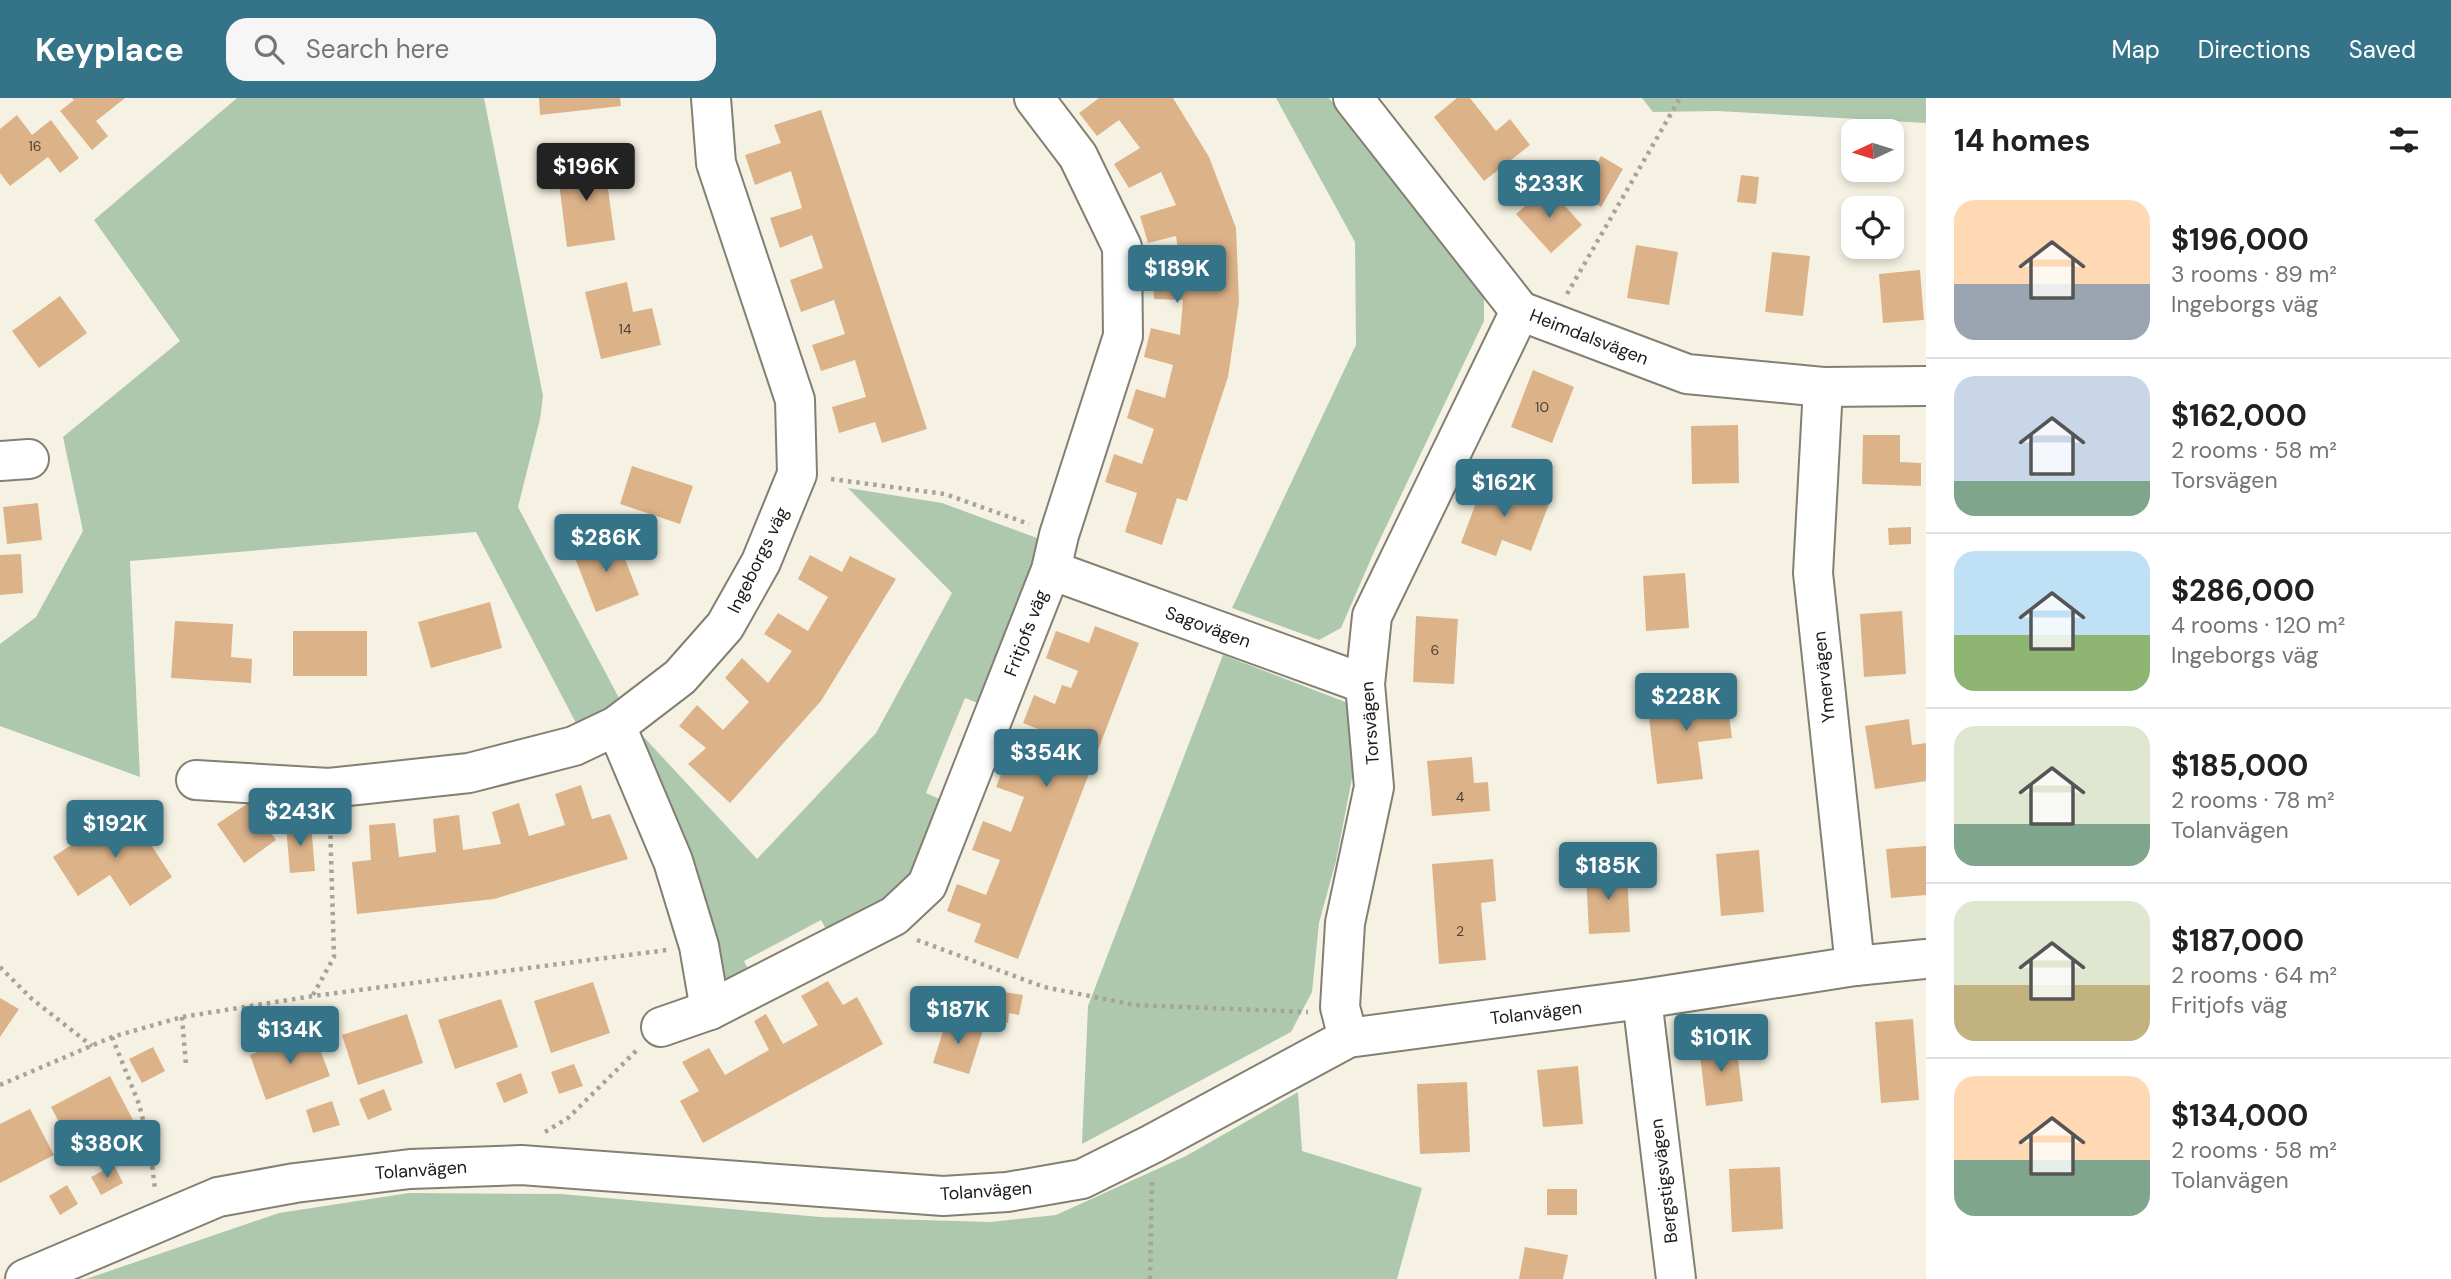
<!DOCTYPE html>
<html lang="en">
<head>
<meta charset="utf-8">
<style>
	body { margin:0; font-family:"DM Sans",sans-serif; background:#f6f6f6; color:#202124; height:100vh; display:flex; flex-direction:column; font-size:26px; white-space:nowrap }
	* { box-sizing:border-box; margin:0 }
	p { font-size:23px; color:#757577 }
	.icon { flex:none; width:38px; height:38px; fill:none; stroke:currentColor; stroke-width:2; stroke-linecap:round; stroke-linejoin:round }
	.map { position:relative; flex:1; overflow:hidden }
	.side { display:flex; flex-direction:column; background:#fff; width:525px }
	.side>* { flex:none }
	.needle { width:46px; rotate:266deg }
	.buttons { position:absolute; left:1841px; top:21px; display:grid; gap:14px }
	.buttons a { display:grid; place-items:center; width:63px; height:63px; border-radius:14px; background:#fff; box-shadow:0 4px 10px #0003; font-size:35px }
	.price { position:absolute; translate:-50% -60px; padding:0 16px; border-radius:7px; background:#357388; color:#fff; font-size:23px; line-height:46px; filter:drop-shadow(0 2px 4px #0008) }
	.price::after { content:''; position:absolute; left:50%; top:42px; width:21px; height:16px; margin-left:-10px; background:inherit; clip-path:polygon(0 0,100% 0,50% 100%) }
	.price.selected { background:#222; color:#fff }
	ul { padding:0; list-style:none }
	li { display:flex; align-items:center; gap:21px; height:175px; padding:0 28px }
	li+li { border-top:2px solid #e0e0e0 }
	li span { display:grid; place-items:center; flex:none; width:196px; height:140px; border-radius:21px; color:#555 }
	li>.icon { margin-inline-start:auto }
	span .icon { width:84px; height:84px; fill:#fffc; stroke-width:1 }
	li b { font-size:30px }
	h2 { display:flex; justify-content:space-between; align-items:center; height:84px; padding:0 28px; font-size:30px }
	header { display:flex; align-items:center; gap:42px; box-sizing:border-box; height:98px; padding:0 35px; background:#357388; color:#fff }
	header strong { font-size:33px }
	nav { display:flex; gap:38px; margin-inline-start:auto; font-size:24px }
	.search { width:490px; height:63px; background:#f6f6f6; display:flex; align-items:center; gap:18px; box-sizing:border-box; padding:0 24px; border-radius:21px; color:#757577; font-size:26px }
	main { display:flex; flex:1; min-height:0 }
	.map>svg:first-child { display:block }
	.green { fill:#aec8ad }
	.building { fill:#dcb289 }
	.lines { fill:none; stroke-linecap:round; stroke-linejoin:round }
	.minor-casing { stroke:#837f72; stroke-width:42 }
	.path { stroke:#a6a398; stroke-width:4.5; stroke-dasharray:3.5 5; stroke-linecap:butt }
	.minor { stroke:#fff; stroke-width:38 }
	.labels { text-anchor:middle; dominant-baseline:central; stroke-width:5; stroke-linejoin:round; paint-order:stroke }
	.number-label { font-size:14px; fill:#4c4133 }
	.street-label { font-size:18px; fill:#1c1b16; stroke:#fff }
</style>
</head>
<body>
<header>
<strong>Keyplace</strong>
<div class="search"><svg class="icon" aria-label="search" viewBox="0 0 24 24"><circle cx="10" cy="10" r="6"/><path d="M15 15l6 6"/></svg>Search here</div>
<nav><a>Map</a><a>Directions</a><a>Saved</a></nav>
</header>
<main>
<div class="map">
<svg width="1926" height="1181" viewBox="0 0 1926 1181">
	<rect width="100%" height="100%" fill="#f6f2e3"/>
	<g class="green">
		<polygon points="237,0 484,0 543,298 540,321 518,409 620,602 577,627 476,434 130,463 140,679 0,628 0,546 36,519 83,433 63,339 180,243 94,122"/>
		<polygon points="1276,0 1329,0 1484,199 1484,223 1374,454 1341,530 1319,542 1232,510 1356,247 1355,144"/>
		<polygon points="1642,0 1926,0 1926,25 1718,13 1653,14"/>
		<polygon points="848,390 942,405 1048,444 990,610 965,600 926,695 951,706 923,777 832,842 821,822 744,863 754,883 726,897 640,635 757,761 876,635 952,495"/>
		<polygon points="1223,557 1348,605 1353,675 1336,763 1319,825 1312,894 1291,934 1082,1046 1088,908"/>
		<polygon points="1298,994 1302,1053 1422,1090 1397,1181 86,1181 279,1115 409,1095 561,1096 820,1119 990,1124 1056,1117 1186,1058"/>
	</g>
	<g class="building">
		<polygon points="72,0 125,0 96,23 108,38 92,52 60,13 74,2"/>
		<polygon points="539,0 620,0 621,8 540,17"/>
		<polygon points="1099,0 1173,0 1209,59 1236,130 1239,204 1228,279 1187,403 1177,400 1162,447 1125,434 1137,395 1105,384 1114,356 1142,366 1154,331 1127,320 1136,291 1165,300 1173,267 1144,259 1151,230 1180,237 1183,202 1154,201 1152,174 1181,171 1176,138 1148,145 1140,118 1176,107 1161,74 1129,90 1114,66 1140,50 1119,22 1097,38 1079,15"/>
		<polygon points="1457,0 1470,0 1496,33 1510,21 1530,47 1484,83 1434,19"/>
		<polygon points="821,12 927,331 882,345 875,324 839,335 832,309 866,299 855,262 821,273 812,247 845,236 834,202 801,214 790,182 823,170 812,137 780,150 770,120 802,110 791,73 755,87 745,57 781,45 774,27"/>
		<polygon points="17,17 32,37 51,22 79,60 60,75 48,59 10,88 0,75 0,31"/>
		<polygon points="1601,58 1623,71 1601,109 1579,97"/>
		<polygon points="604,62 615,142 567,149 557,68"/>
		<polygon points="1741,77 1759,79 1756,106 1737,104"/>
		<polygon points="1547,88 1582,127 1551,155 1516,116"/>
		<polygon points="1636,147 1678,154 1669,207 1627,200"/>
		<polygon points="1772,154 1810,158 1803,218 1765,214"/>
		<polygon points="1920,172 1924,222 1883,225 1879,176"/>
		<polygon points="627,184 633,214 652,210 661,247 601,261 585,194"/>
		<polygon points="60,198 87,235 39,270 12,233"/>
		<polygon points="1533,272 1574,289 1552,345 1511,329"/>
		<polygon points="1738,327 1739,385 1692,386 1691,328"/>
		<polygon points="1863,337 1900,337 1900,364 1921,365 1921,388 1862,386"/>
		<polygon points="632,368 693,388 680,426 620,406"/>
		<polygon points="1485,381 1549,406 1531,453 1502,442 1496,458 1461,445"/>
		<polygon points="38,405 42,442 7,446 3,409"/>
		<polygon points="1911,429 1911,446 1889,447 1888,430"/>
		<polygon points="616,438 639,497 596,514 573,455"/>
		<polygon points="21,456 23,495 0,497 0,457"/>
		<polygon points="810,457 842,474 850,458 896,481 821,603 730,705 688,666 706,650 679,628 697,607 723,632 749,604 725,580 742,560 768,585 792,553 764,536 778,515 808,533 828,499 798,481"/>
		<polygon points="1685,475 1689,530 1646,533 1643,478"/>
		<polygon points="490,504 502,550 431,570 418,524"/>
		<polygon points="1902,513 1906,576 1864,579 1860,516"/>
		<polygon points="1416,518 1458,521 1454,586 1413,584"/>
		<polygon points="175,523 233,526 231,559 252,561 251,585 171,580"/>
		<polygon points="1095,528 1139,545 1018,861 974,844 981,826 947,813 957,786 986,797 1000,762 972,752 983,723 1011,734 1024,699 996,689 1008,659 1035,670 1048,635 1023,625 1034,597 1055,606 1062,587 1071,590 1078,573 1046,560 1056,533 1089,545"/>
		<rect x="293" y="533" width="74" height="45"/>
		<polygon points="1726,594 1732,640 1698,644 1703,681 1657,686 1647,603"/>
		<polygon points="1909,621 1912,647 1926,645 1926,683 1875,691 1865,628"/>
		<polygon points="1472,659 1474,685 1488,684 1490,713 1432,718 1427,663"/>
		<polygon points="581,687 592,721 610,716 628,761 494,801 357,816 352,764 371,762 369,727 395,725 399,759 436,754 433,721 459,717 463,752 501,746 492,714 519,705 529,738 565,727 555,696"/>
		<polygon points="250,704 276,742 244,765 217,726"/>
		<polygon points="127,710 172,779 130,808 110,777 78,798 53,759"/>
		<polygon points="311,726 315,773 290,775 286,728"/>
		<polygon points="1926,748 1926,797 1891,800 1886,751"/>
		<polygon points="1759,752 1764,814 1721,818 1716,756"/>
		<polygon points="1493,761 1496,803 1481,805 1486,862 1439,866 1432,766"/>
		<polygon points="1627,773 1630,834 1589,836 1586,775"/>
		<polygon points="828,883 843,907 857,899 883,946 703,1045 680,1003 699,993 682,964 709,950 725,977 769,952 754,923 766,916 783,946 818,927 801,898"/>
		<polygon points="593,884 610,935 551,955 534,903"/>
		<polygon points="969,888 1023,897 1019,917 1009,915 1008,925 964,918"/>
		<polygon points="0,900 19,911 0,939"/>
		<polygon points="501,901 518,949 455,971 438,922"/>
		<polygon points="407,916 423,965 358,987 342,937"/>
		<polygon points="947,921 983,932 969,976 933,965"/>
		<polygon points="1913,921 1919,1002 1881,1005 1875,924"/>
		<polygon points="313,933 330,978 266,1002 250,957"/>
		<polygon points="1736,945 1743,1003 1706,1008 1699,949"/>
		<polygon points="153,949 165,973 142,985 129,961"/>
		<polygon points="574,966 583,988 559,996 551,974"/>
		<polygon points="1578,968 1583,1026 1543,1029 1537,972"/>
		<polygon points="521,975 528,995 504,1005 496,985"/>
		<polygon points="110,978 133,1022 74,1052 51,1009"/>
		<polygon points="1467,984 1470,1054 1420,1056 1417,986"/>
		<polygon points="384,991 392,1012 368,1022 359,1001"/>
		<polygon points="332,1003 340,1027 313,1035 306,1012"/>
		<polygon points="30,1011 54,1057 0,1085 0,1026"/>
		<polygon points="114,1067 123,1085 101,1097 91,1079"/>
		<polygon points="1780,1069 1783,1131 1732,1134 1729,1071"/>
		<polygon points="67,1087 78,1106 60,1117 49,1098"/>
		<rect x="1547" y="1091" width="30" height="26"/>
		<polygon points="1525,1149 1568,1157 1563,1181 1519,1181"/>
	</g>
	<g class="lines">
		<defs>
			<g id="minor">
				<polyline points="1353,0 1520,213 1687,276 1823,289 1926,288"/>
				<polyline points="1823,289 1813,475 1855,868"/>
				<polyline points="0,363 29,361"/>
				<polyline points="1051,472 1365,586"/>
				<polyline points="616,628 673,763 699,848 710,912"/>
				<polyline points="196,682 329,690 469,675 574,648 616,628 680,579 725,528 761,464 797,376 795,302 716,65 711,0"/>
				<polyline points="1642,901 1676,1181"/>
				<polyline points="661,929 710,912 894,818 927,787 1051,472 1059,437 1123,238 1122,149 1078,58 1034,0"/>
				<polyline points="1348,940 1340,909 1345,825 1374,689 1365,586 1372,518 1520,213"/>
				<polyline points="25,1181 218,1099 295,1085 410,1071 521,1067 943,1098 1007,1094 1082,1081 1152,1046 1348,940 1642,901 1855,868 1926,861"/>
			</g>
		</defs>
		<use href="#minor" class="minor-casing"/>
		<g class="path">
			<polyline points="1567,196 1680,0"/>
			<polyline points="831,381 945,396 1029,426"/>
			<polyline points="917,842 1044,889 1135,907 1308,914"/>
			<polyline points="0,869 32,901 92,948"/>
			<polyline points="313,897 334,859 330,722"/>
			<polyline points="182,919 186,967"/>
			<polyline points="112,939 139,1006 150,1050 155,1091"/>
			<polyline points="0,987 112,939 182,919 313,898 667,852"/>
			<polyline points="545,1034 568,1020 637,952"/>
			<polyline points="1150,1181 1152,1084"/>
		</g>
		<use href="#minor" class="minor"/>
	</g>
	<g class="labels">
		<g class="number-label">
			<text x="35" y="48">16</text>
			<text x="625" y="231">14</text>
			<text x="1542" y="309">10</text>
			<text x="1435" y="552">6</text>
			<text x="1460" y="699">4</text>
			<text x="1460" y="833">2</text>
		</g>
		<g class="street-label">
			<text transform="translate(1589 239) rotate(21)">Heimdalsvägen</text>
			<text transform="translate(758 462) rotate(-64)">Ingeborgs väg</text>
			<text transform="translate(1208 529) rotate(20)">Sagovägen</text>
			<text transform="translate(1026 535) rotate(-69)">Fritjofs väg</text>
			<text transform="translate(1824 579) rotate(-96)">Ymervägen</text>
			<text transform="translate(1370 625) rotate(-94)">Torsvägen</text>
			<text transform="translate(1536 915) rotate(-7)">Tolanvägen</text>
			<text transform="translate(421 1072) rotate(-4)">Tolanvägen</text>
			<text transform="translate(1664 1083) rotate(-97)">Bergstigsvägen</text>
			<text transform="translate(986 1093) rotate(-4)">Tolanvägen</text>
		</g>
	</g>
</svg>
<div class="buttons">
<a><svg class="needle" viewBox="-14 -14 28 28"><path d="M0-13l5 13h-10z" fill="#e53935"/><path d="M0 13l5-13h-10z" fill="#757577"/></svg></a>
<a><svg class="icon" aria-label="locate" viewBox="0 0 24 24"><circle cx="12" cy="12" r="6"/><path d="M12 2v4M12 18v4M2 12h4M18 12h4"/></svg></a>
</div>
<b class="price selected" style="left:586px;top:105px">$196K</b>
<b class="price" style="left:1549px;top:122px">$233K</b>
<b class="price" style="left:1177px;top:207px">$189K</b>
<b class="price" style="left:1504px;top:421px">$162K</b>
<b class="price" style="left:606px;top:476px">$286K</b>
<b class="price" style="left:1686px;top:635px">$228K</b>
<b class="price" style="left:1046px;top:691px">$354K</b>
<b class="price" style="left:300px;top:750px">$243K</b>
<b class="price" style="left:115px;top:762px">$192K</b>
<b class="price" style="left:1608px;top:804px">$185K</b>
<b class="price" style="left:958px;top:948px">$187K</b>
<b class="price" style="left:290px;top:968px">$134K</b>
<b class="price" style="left:1721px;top:976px">$101K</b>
<b class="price" style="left:107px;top:1082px">$380K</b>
</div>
<section class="side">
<h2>14 homes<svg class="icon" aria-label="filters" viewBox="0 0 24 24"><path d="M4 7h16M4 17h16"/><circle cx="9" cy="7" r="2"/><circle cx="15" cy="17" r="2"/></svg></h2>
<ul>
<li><span style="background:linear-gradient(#ffd9b3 60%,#9aa5b1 0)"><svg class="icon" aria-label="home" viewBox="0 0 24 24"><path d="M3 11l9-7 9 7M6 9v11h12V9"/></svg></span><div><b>$196,000</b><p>3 rooms · 89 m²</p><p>Ingeborgs väg</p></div></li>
<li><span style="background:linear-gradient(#c9d6e8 75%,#7fa58c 0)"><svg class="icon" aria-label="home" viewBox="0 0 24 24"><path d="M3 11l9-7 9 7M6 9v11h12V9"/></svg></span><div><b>$162,000</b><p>2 rooms · 58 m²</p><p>Torsvägen</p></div></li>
<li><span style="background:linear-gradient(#bfe0f5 60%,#8fb573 0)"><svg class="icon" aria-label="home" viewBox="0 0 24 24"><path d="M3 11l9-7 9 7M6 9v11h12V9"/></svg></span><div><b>$286,000</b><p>4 rooms · 120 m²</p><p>Ingeborgs väg</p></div></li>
<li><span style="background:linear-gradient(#dfe7d0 70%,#7fa58c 0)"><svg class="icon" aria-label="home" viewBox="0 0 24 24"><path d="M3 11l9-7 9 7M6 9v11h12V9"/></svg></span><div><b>$185,000</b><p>2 rooms · 78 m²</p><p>Tolanvägen</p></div></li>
<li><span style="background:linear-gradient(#dfe7d0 60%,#c2b280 0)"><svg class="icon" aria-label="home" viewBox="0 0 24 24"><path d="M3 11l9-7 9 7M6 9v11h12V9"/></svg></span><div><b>$187,000</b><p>2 rooms · 64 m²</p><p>Fritjofs väg</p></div></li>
<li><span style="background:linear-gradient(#ffd9b3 60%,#7fa58c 0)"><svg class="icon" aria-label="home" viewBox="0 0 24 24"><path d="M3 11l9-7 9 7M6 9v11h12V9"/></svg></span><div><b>$134,000</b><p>2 rooms · 58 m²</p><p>Tolanvägen</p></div></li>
</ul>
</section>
</main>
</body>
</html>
